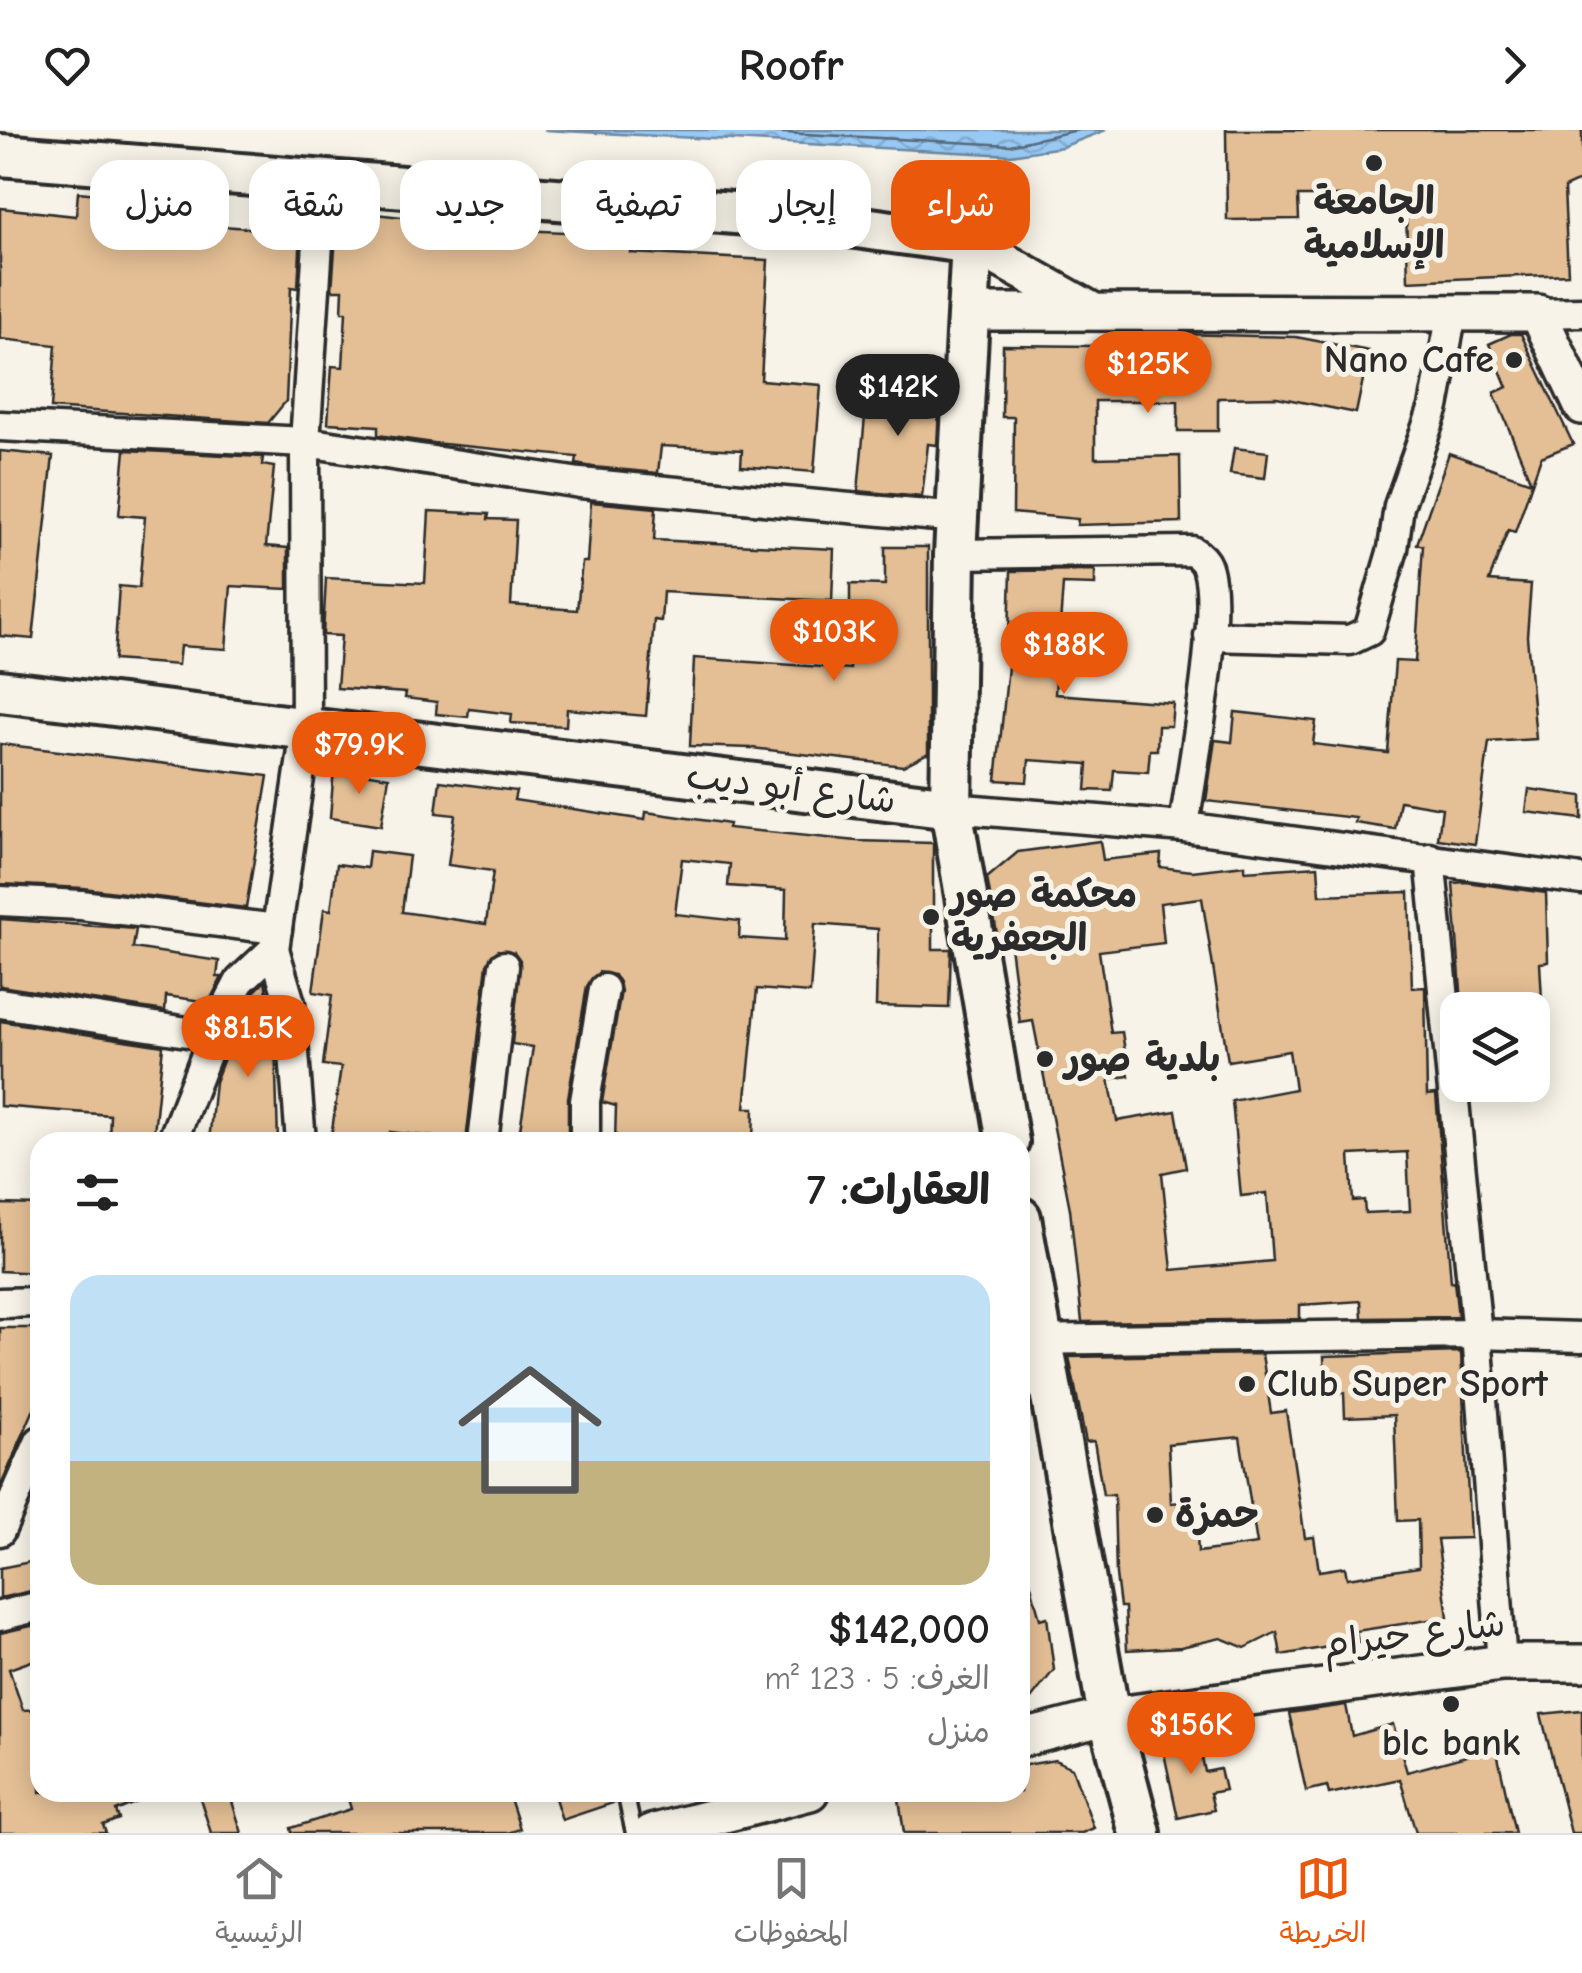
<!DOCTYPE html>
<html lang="ar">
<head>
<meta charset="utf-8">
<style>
	body { margin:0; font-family:"Comic Neue","Playpen Sans Arabic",sans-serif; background:#f6f6f6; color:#222; direction:rtl; height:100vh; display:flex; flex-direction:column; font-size:38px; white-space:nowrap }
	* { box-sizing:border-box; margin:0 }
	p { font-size:32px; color:#767676 }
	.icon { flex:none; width:55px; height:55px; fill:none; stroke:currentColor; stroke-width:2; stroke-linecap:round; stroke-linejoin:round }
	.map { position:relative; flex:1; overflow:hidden; direction:ltr }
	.drawer { position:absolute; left:30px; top:1002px; width:1000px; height:670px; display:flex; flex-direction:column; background:#fff; border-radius:30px; box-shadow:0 5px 25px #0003; direction:rtl }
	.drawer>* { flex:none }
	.banner { position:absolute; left:30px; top:30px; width:1000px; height:90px; direction:rtl; display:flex; gap:20px }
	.fabs { position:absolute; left:1440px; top:862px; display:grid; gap:20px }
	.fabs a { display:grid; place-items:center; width:110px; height:110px; border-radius:20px; background:#fff; box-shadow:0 5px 25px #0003; font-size:50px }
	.price { position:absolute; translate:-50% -85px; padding:0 22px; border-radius:35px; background:#ea580c; color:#fff; font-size:32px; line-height:65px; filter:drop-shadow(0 2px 5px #0008) }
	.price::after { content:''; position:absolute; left:50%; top:60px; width:30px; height:22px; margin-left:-15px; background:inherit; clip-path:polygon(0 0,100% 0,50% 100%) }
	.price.current { background:#222; color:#fff }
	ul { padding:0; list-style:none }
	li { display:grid; align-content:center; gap:20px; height:530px; padding:0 40px }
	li+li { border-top:2px solid #e0e0e0 }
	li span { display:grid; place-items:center; height:310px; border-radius:30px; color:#555 }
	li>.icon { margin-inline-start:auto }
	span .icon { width:180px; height:180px; fill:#fffc; stroke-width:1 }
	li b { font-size:42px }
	h2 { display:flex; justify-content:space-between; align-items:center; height:120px; padding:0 40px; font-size:42px }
	.pill { padding:0 35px; border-radius:30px; background:#fff; box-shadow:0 5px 25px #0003; font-size:35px; line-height:90px }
	.pill.current { background:#ea580c; color:#fff }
	header { display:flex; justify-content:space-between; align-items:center; height:130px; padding:0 40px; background:#fff; font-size:45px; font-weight:600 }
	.tab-bar { display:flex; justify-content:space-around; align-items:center; height:140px; border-top:2px solid #e0e0e0; background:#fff; font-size:28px; color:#767676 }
	.tab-bar a { display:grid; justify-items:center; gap:5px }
	.tab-bar .current { color:#ea580c }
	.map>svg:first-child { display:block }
	.water { fill:url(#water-waves); stroke:#6c8aa4; stroke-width:2.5 }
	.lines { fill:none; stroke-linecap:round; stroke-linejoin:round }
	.shore { stroke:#576a7b; stroke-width:2.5 }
	.building { fill:#e4bf95; stroke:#2b2b2b; stroke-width:2.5; fill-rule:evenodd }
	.service-casing { stroke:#2b2b2b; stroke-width:21 }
	.minor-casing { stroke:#2b2b2b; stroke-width:35 }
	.tertiary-casing { stroke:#2b2b2b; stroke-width:42 }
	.secondary-casing { stroke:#2b2b2b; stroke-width:48 }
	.service { stroke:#f7f3e8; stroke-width:14 }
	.minor { stroke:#f7f3e8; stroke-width:28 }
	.tertiary { stroke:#f7f3e8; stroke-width:35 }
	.secondary { stroke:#f7f3e8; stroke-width:40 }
	.poi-dot { fill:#2b2b2b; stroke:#f7f3e8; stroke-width:4 }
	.labels { text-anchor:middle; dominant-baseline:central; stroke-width:10; stroke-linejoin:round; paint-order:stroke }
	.poi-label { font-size:38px; font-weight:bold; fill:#2b2b2b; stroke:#f7f3e8; text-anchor:start }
	.street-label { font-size:38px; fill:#2b2b2b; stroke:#f7f3e8 }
</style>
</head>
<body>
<header><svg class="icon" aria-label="forward" viewBox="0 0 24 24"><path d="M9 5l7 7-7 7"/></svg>Roofr<svg class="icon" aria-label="heart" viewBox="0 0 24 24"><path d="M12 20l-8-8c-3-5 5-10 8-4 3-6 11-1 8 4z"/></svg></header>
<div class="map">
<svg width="1582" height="1703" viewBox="0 0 1582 1703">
	<defs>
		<pattern id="water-waves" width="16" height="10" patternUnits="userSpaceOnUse" patternTransform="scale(2.5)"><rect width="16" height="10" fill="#98c9f4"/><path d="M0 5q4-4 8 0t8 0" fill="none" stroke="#83add1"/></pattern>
	</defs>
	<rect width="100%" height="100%" fill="#f7f3e8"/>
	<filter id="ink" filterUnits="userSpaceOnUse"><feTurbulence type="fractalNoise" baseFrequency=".01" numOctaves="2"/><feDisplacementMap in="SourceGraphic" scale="20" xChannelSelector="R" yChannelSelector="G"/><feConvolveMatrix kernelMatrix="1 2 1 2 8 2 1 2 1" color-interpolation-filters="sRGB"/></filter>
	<g filter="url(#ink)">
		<polygon class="water" points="544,0 1106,0 1062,17 1011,25"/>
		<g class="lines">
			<polyline class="shore" points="730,0 1010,15 1078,0"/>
		</g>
		<g class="building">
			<polygon points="1226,0 1582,0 1582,50 1564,58 1568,144 1408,151 1406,79 1345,80 1345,66 1298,66 1299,89 1227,90"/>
			<polygon points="78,62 212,75 210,95 301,102 298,158 291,157 286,271 268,293 51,278 56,215 0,209 0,78 76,86"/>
			<polygon points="348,81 439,91 438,100 521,107 521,100 632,105 631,123 768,130 761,250 821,255 814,342 741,336 742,320 661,316 658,343 593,337 576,334 577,327 433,313 378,305 378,296 328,293 332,236 343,237 346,182 342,182 343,160 332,160 336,105 347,105"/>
			<polygon points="1179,204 1296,207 1369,221 1356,283 1277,267 1218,268 1218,301 1178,301 1178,271 1095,271 1095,328 1180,326 1181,392 1077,395 1078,389 1013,383 1014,287 1002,287 1003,215 1096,216 1095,246 1179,246"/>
			<polygon points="1511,204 1521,204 1573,314 1541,327 1515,402 1508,400 1489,451 1531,454 1527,506 1536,609 1489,612 1475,714 1438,709 1442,678 1400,671 1395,699 1355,693 1356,688 1206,671 1215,610 1232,612 1235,582 1316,591 1313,614 1388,623 1395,531 1415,532 1423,416 1417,414 1449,323 1531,352 1494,263 1507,257 1489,214"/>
			<polygon points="868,255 940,261 937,315 928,314 922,367 858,361"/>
			<polygon points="1234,318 1268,322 1265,348 1230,344"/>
			<polygon points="125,320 263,327 262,335 274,337 266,416 288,418 288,459 231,456 226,519 180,516 178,535 114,530 119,456 139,458 145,387 119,385"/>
			<polygon points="0,321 53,326 33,509 0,506"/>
			<polygon points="591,372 656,378 654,410 834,419 832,471 663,462 661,491 654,490 646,586 567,579 566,596 511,593 512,584 469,579 468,587 436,584 437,572 405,568 406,563 337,558 341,506 323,505 326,448 425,453 429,381 489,384 488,389 516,390 511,475 577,480 582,432 587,432"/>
			<polygon points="885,417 928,417 928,623 903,636 752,618 690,616 694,528 850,539 850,454 885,455"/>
			<polygon points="1095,440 1095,455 1063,454 1055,564 1173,573 1171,596 1158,596 1157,620 1150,620 1148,642 1114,640 1112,661 1086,660 1088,634 1029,630 1027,652 996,650 1008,537 1011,441"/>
			<polygon points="0,614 268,646 246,778 83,758 0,754"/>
			<polygon points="334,638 389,647 381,696 330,688"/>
			<path d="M440,651L516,661L514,670L645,690L646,682L729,694L728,698L857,711L933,713V819H951L949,878L876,876L878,799L815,794L810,863L757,859L745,978H754L753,1012H615L616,976L602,972L621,861L614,845L599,842L587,856L568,968V1012H518L533,917L512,914L520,830L514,822L498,820L487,834L466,1011L390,1002L389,1012L331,1007L341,937L323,935L332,865L313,862L324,779L331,780L337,734L367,738L369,721L409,726L402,782L486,794L493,741L448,735L455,685L436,683ZM682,729L730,734L728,756L786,760L785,811L739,808L740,791L675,784Z"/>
			<polygon points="1529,659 1582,666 1582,689 1526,682"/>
			<path d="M1100,711L1103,730L1161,724L1160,737L1192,741L1245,735V741L1318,736L1320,765L1409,762L1412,858L1425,857L1427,965L1436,964L1451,1152L1454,1151L1458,1187L1362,1188L1361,1171L1300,1175V1189L1082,1192L1070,1079L1033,891L1020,893L1009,808L998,809L987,748L1018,722ZM1202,768L1228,931L1289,921L1295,959L1232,971L1241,1066L1267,1063L1272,1131L1172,1140L1162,1043L1186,1038L1176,981L1117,991L1109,949L1129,946L1122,902L1111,903L1099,821L1164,813L1160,773ZM1407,1022L1410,1081L1365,1083L1364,1070L1353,1071L1350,1025Z"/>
			<polygon points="1466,752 1546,763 1548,832 1540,833 1542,870 1462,874 1453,753"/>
			<polygon points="0,789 136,799 133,818 219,831 217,847 222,847 209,872 166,866 165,881 0,856"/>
			<polygon points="265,851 275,910 278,1012 209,1012 215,952 237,894 254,862"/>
			<polygon points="0,891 163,916 153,1012 109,1012 110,985 0,976"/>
			<polygon points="0,1074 40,1075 40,1143 0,1141"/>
			<polygon points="0,1198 40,1198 40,1265 0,1358"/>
			<path d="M1461,1222L1470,1408L1437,1409L1448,1487L1356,1501L1358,1512L1281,1525L1277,1502L1245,1518L1221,1508L1181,1517L1127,1520L1125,1477H1120L1116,1445L1114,1365H1103L1094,1311L1086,1312L1069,1227L1262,1224L1271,1283L1286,1281L1305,1408L1314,1407L1319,1441L1345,1437L1347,1448L1419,1437L1418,1390L1398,1391L1394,1285L1345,1287L1344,1263H1325L1324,1226ZM1240,1307L1257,1414L1198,1422L1195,1371L1171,1373L1168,1314Z"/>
			<polygon points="40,1430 40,1459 0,1468 0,1438"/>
			<polygon points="1027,1440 1040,1489 1047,1487 1054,1540 1020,1583 1020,1441"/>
			<polygon points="40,1494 40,1528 9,1539 23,1580 40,1579 40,1662 160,1662 116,1681 119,1689 103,1695 106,1703 0,1703 0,1503"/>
			<polygon points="1346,1575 1352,1606 1393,1594 1407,1642 1496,1618 1515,1703 1416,1703 1400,1649 1329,1664 1327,1656 1306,1661 1289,1583"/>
			<polygon points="1582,1580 1582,1703 1571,1703 1541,1584"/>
			<polygon points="1198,1606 1205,1642 1220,1639 1225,1660 1210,1663 1214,1680 1178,1688 1162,1614"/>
			<polygon points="1055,1630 1072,1638 1094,1698 1082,1703 904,1703 898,1662 1020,1662 1020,1636"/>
			<polygon points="198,1662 229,1662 242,1703 211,1703"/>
			<polygon points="346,1662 508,1662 520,1699 508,1703 292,1703 291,1698 351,1679"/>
			<polygon points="553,1662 615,1662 616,1672 562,1690"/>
		</g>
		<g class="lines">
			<defs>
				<polyline id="service" points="625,1662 634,1703"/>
				<g id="minor">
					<polyline points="1538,183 1582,182"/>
					<polyline points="0,296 305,312 580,353 958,388"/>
					<path d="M955,424L1192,421C1199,425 1204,429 1207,437C1223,482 1191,642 1184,697"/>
					<polyline points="1209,506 1350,510 1369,501 1393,419 1399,376 1434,277 1452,183"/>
					<polyline points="951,678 1184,697 1582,750"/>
					<polyline points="1430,728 1477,1204 1502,1533"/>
					<polyline points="0,771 81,775 277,799"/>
					<polyline points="274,819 290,873 301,1012"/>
					<polyline points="0,873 213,906"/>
					<polyline points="172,1012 220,889 240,851 274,819 306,600 305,312 322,52"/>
					<polyline points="483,1012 504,836"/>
					<polyline points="585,1012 585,971 604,859"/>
					<polyline points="0,1173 40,1172"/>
					<polyline points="1020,1210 1477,1204 1582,1207"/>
					<polyline points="0,1401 40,1311"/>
					<polyline points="0,1486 40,1476"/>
				</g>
				<g id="tertiary">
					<polyline points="972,113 1089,179"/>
					<polyline points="969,182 1538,183 1582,276"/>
					<polyline points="1020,1609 1109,1586 1502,1533 1582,1533"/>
					<polyline points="651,1703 810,1662"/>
				</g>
				<g id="secondary">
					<polyline points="0,25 784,87 972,113 955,424 951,678 1008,1012"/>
					<polyline points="0,561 951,678"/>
					<polyline points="1020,1088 1109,1586 1140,1703"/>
				</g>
			</defs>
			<use href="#service" class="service-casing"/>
			<use href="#minor" class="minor-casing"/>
			<use href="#tertiary" class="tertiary-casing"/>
			<use href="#secondary" class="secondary-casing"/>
			<use href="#service" class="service"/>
			<use href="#minor" class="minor"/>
			<use href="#tertiary" class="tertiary"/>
			<use href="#secondary" class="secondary"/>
		</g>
	</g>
	<g class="poi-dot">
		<circle cx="1374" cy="33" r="10"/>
		<circle cx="1514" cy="230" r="10"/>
		<circle cx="931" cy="787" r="10"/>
		<circle cx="1045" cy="929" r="10"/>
		<circle cx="1247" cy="1254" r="10"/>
		<circle cx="1155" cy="1385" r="10"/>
		<circle cx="1451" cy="1574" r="10"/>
	</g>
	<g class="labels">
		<g class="poi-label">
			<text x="1374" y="72" text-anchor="middle">الجامعة<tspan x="1374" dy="44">الإسلامية</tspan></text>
			<text x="1494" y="230" text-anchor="end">Nano Cafe</text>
			<text x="951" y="765">محكمة صور<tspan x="951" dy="44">الجعفرية</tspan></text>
			<text x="1065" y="929">بلدية صور</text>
			<text x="1267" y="1254">Club Super Sport</text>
			<text x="1175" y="1385">حمزة</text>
			<text x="1451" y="1613" text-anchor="middle">blc bank</text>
		</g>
		<g class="street-label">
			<text transform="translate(791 658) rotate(7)">شارع أبو ديب</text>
			<text transform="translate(1414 1504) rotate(-7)">شارع حيرام</text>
		</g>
	</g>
</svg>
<div class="fabs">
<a><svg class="icon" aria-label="layers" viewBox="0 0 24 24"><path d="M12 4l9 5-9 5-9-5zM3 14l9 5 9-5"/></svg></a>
</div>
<b class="price" style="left:1148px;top:286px">$125K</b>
<b class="price current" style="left:898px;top:309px">$142K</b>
<b class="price" style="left:834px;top:554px">$103K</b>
<b class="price" style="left:1064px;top:567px">$188K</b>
<b class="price" style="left:359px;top:667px">$79.9K</b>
<b class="price" style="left:248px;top:950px">$81.5K</b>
<b class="price" style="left:1191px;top:1647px">$156K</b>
<div class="banner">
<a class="pill current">شراء</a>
<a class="pill">إيجار</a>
<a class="pill">تصفية</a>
<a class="pill">جديد</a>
<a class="pill">شقة</a>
<a class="pill">منزل</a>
</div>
<section class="drawer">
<h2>العقارات: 7<svg class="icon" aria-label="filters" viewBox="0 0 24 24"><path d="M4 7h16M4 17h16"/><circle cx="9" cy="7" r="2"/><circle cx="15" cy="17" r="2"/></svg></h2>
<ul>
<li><span style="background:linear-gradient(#bfe0f5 60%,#c2b280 0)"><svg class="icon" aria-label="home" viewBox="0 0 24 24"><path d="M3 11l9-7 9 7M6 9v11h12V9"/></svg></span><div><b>$142,000</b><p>الغرف: 5 · 123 m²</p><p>منزل</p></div></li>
</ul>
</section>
</div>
<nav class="tab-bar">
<a class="current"><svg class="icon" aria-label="map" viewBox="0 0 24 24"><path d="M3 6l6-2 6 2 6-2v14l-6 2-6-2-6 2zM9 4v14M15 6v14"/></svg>الخريطة</a>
<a><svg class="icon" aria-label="saved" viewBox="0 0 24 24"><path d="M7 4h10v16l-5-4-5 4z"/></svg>المحفوظات</a>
<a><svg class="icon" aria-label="home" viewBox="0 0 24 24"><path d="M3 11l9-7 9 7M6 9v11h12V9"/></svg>الرئيسية</a>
</nav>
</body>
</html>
